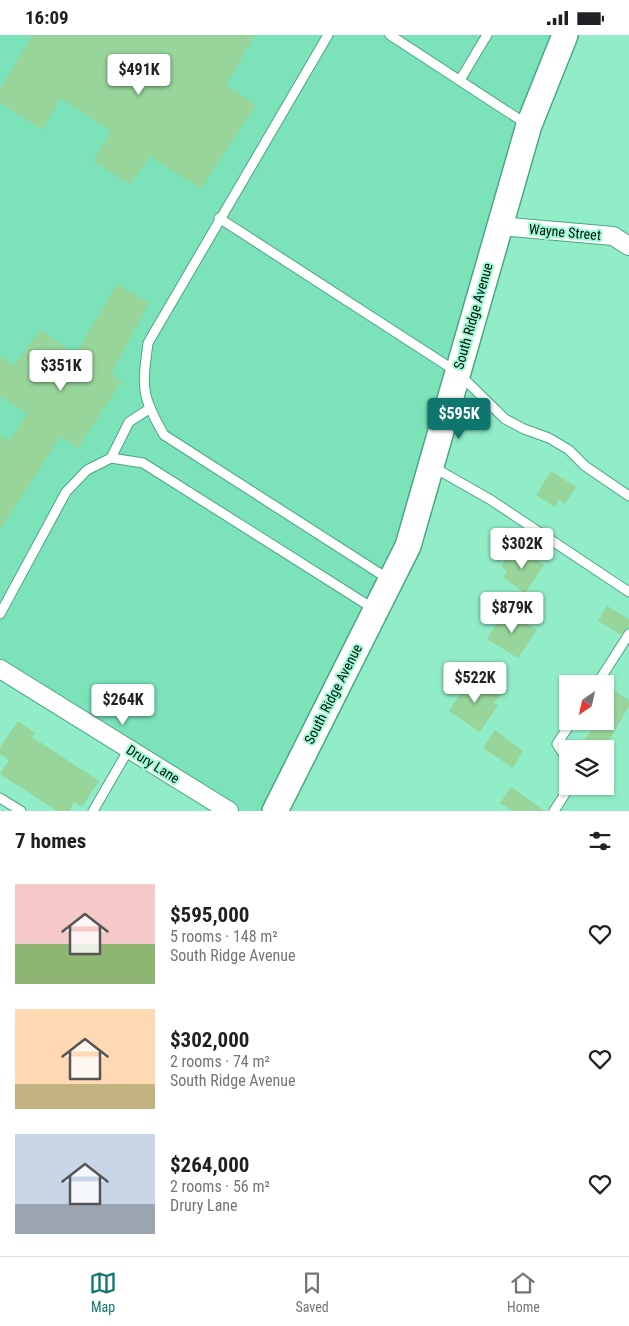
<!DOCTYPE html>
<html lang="en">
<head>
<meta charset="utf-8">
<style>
	body { margin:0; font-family:"Roboto Condensed",sans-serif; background:#f2f2f2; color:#202124; height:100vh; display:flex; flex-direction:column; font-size:19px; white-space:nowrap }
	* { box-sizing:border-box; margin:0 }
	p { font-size:16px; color:#757577 }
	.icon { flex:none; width:28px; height:28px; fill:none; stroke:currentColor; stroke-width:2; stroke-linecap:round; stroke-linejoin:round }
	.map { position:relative; height:776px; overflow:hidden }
	.sheet { display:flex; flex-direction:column; background:#fff; flex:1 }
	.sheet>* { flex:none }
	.needle { width:32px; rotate:214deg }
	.controls { position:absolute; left:559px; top:640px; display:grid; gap:10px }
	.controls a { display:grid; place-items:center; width:55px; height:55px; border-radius:0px; background:#fff; box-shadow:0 1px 4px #0004; font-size:25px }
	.price { position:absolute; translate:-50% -42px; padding:0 11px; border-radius:5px; background:#fff; color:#222; font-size:16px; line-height:32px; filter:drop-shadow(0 1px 2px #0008) }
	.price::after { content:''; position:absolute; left:50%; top:30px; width:15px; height:11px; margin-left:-8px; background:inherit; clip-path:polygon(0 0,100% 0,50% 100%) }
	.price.on { background:#0f766e; color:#fff }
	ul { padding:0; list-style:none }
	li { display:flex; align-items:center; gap:15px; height:125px; padding:0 15px }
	li span { display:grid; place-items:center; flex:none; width:140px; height:100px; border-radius:0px; color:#555 }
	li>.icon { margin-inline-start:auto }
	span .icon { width:60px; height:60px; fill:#fffc; stroke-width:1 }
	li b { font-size:21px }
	h2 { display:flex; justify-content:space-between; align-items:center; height:60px; padding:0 15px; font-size:21px }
	.status { display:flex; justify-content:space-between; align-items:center; height:35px; padding:0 25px; background:#fff; direction:ltr }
	.status svg { height:14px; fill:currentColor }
	.tab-bar { display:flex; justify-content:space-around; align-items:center; height:70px; border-top:1px solid #e0e0e0; background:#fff; font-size:14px; color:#757577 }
	.tab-bar a { display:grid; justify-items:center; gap:2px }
	.tab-bar .on { color:#0f766e }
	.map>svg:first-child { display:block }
	.built { fill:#7ce2b9 }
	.building { fill:#97d59a }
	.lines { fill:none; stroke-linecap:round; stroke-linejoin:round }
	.lane-casing { stroke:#4aa784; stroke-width:11 }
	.street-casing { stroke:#4aa784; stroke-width:20 }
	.secondary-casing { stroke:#4aa784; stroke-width:28 }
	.lane { stroke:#fff; stroke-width:9 }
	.street { stroke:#fff; stroke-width:18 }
	.secondary { stroke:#fff; stroke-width:25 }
	.labels { text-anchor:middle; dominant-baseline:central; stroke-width:4; stroke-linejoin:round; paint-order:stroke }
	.street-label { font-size:14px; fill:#00130a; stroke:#9efad4 }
</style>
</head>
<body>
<div class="status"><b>16:09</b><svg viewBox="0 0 49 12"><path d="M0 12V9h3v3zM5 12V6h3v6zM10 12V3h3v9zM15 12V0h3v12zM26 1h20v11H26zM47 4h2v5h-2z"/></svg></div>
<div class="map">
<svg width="629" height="776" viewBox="0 0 629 776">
	<rect width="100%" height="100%" fill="#91edc7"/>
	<polygon class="built" points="0,0 565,0 408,511 275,776 229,776 0,634"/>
	<g class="building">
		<polygon points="32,0 255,0 226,50 256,70 201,154 150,121 130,150 93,126 111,96 60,63 43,95 0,68 0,55"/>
		<polygon points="117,249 149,268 111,340 122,346 78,413 61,401 0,495 0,400 9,406 27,379 0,361 0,322 14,330 41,294 75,320"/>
		<polygon points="551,436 576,452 565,469 559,465 555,472 536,460"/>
		<polygon points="523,514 544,530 525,558 503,542 507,536 501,531 511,516 517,521"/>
		<polygon points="607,571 629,584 629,593 621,600 598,586"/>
		<polygon points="505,575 537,595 518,623 487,604"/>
		<polygon points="472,641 500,660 494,668 498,670 480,697 449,676"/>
		<polygon points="615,656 629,665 629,671 604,714 589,714 582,709 597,686 605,686 605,672"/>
		<polygon points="18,686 35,698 32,702 99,746 82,772 74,767 69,776 57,776 0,739 9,725 0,719 0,712"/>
		<polygon points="495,695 523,716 513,733 483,713"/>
		<polygon points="511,752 545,776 512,776 500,768"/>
	</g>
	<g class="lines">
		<defs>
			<g id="lane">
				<path d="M328,0L148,308C142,353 141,360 164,400L390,545"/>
				<polyline points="390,0 528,90"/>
				<polyline points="460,45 487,0"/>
				<polyline points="219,183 457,337 505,384 524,394 549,403 569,415 585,431 629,461"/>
				<polyline points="111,423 129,387 149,374"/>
				<polyline points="433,432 491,465 629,557"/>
				<polyline points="0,579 66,457 87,435 111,423 143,428 374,574"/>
				<polyline points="597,649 629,599"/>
				<polyline points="568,726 557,709 572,686"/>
				<polyline points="0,763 21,776"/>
				<polyline points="93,776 129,714"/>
				<polyline points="554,776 570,751"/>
			</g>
			<g id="street">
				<polyline points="499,191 613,201 629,211"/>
				<polyline points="0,634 229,776"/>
			</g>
			<polyline id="secondary" points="275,776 408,511 529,90 565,0"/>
		</defs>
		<use href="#lane" class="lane-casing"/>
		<use href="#street" class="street-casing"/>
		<use href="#secondary" class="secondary-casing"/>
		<use href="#lane" class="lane"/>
		<use href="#street" class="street"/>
		<use href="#secondary" class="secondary"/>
	</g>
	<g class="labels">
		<g class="street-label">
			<text transform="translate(565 197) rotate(5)">Wayne Street</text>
			<text transform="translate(473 281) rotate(-74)">South Ridge Avenue</text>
			<text transform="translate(333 659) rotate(-63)">South Ridge Avenue</text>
			<text transform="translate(153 729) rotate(32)">Drury Lane</text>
		</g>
	</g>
</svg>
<div class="controls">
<a><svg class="needle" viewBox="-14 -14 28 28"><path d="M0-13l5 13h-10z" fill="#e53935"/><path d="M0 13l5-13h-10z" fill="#757577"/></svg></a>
<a><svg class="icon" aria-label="layers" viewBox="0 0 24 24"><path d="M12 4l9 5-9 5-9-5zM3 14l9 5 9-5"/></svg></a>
</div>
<b class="price" style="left:139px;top:61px">$491K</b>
<b class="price" style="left:61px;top:357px">$351K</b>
<b class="price on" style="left:459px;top:405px">$595K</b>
<b class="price" style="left:522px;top:535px">$302K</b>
<b class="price" style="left:512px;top:599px">$879K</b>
<b class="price" style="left:475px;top:669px">$522K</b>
<b class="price" style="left:123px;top:691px">$264K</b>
</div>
<section class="sheet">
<h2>7 homes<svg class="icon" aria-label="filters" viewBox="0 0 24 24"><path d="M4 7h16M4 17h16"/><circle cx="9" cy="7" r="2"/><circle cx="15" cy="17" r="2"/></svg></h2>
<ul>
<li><span style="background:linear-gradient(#f6c9c9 60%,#8fb573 0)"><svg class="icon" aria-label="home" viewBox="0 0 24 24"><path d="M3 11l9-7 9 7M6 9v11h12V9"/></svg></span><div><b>$595,000</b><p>5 rooms · 148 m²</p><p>South Ridge Avenue</p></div><svg class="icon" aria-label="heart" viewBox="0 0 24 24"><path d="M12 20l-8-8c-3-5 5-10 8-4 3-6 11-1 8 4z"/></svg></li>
<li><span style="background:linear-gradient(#ffd9b3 75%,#c2b280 0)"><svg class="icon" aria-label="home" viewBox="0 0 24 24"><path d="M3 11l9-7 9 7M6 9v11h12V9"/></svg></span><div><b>$302,000</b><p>2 rooms · 74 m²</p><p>South Ridge Avenue</p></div><svg class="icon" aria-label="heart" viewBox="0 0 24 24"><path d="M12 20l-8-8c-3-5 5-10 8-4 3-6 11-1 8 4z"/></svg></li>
<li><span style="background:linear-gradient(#c9d6e8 70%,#9aa5b1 0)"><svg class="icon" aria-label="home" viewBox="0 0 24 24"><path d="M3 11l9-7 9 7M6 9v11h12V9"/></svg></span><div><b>$264,000</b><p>2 rooms · 56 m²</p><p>Drury Lane</p></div><svg class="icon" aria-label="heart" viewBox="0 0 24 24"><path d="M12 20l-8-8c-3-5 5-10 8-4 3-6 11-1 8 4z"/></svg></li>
</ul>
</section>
<nav class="tab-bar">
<a class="on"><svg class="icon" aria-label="map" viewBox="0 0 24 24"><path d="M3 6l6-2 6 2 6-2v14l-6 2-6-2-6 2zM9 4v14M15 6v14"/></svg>Map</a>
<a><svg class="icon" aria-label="saved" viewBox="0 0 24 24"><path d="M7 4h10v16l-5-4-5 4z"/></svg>Saved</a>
<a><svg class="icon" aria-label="home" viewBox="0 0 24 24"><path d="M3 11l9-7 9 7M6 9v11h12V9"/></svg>Home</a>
</nav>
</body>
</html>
